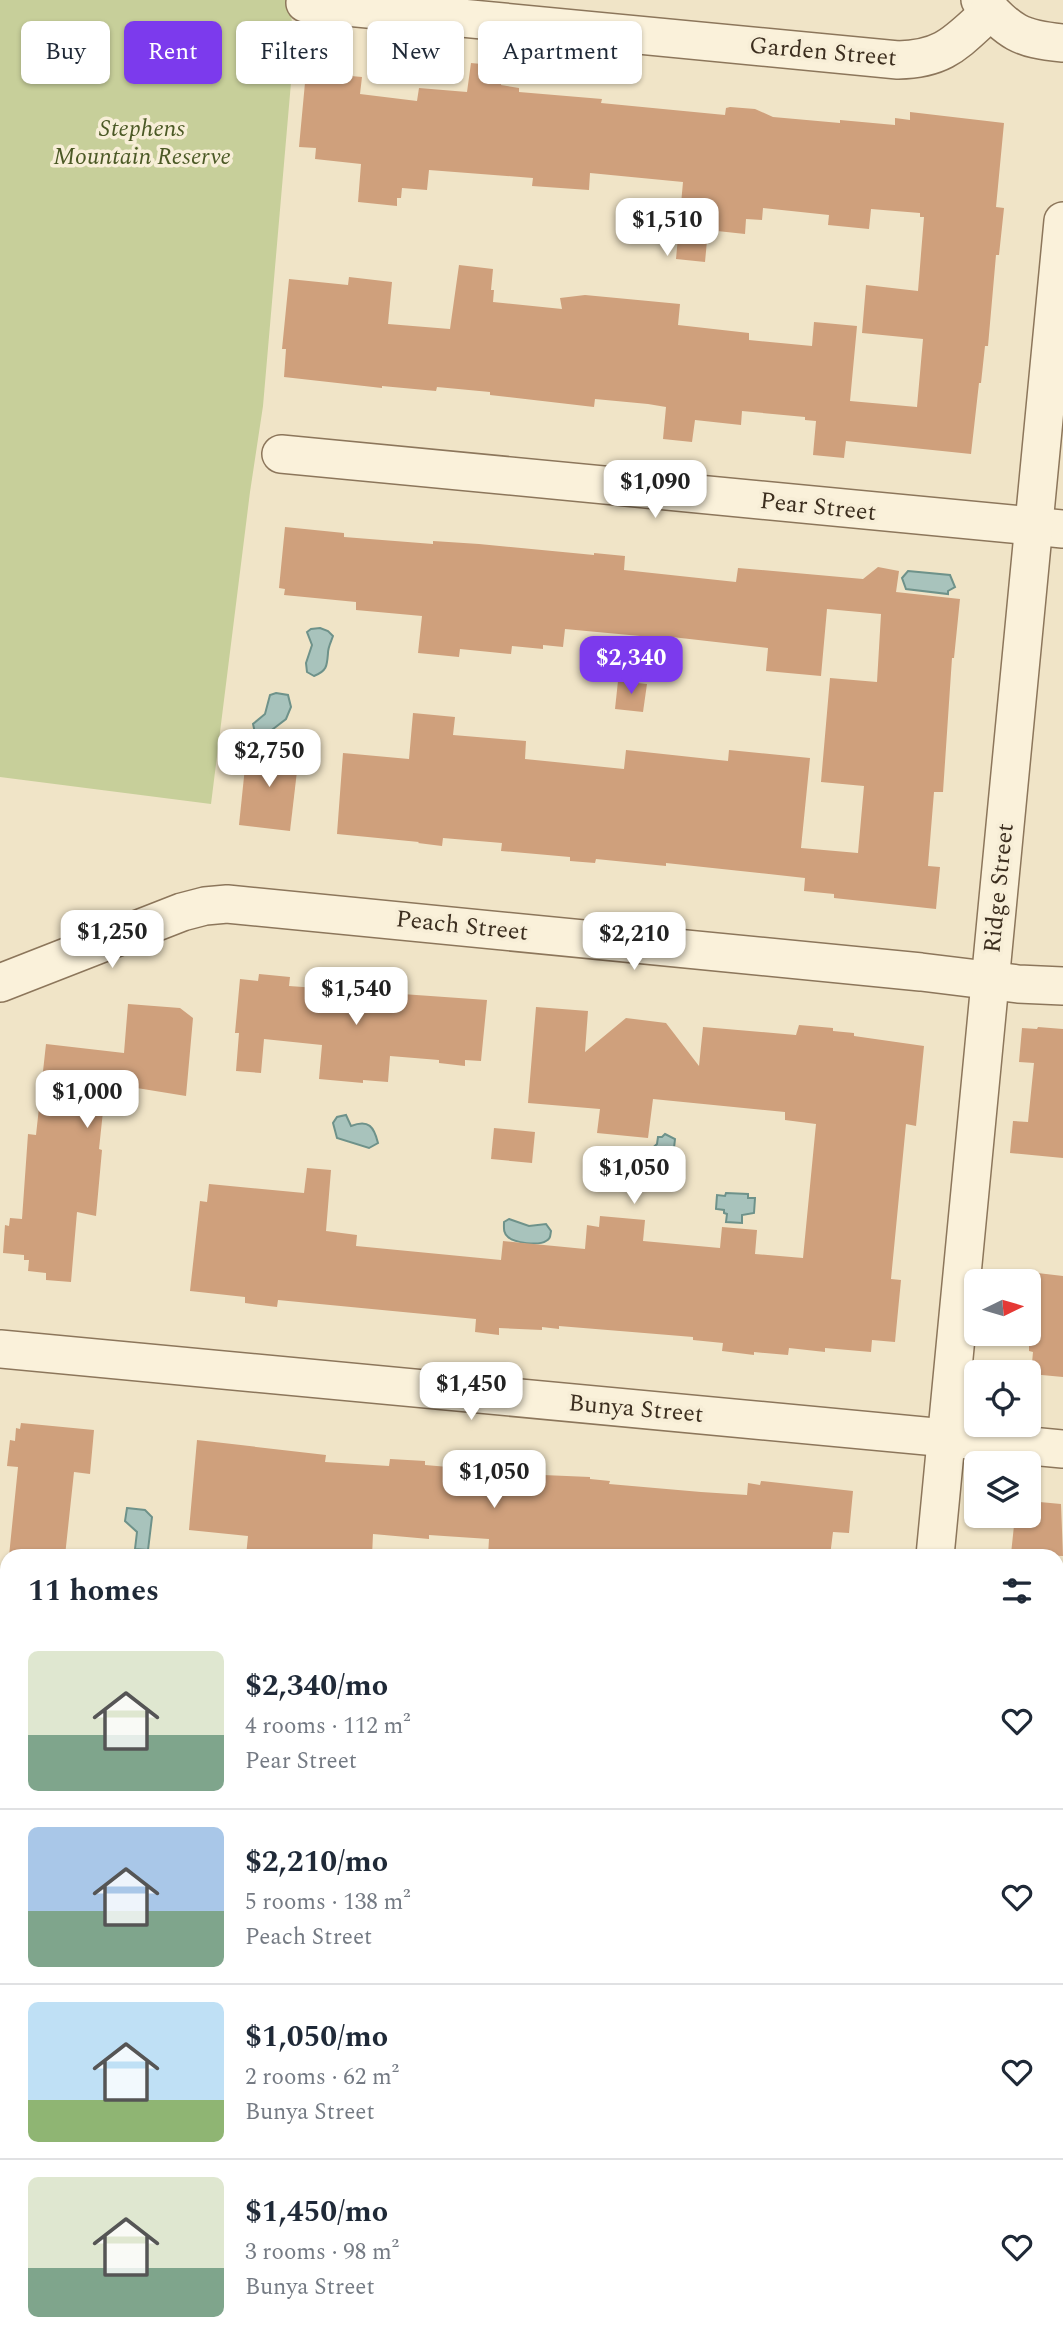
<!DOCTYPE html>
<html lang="en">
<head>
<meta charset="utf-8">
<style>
	body { margin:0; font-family:Spectral,serif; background:#f6f6f7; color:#1f2937; height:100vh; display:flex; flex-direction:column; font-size:26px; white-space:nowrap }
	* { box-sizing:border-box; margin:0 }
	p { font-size:23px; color:#747a83 }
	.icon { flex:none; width:38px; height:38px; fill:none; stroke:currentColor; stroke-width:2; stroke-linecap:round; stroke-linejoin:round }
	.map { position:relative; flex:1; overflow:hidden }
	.sheet { position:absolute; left:0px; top:1549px; width:1064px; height:800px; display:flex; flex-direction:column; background:#fff; border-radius:21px 21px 0 0; box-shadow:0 2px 5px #0004 }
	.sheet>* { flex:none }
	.hud { position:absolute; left:21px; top:21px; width:700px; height:63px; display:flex; gap:14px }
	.needle { width:46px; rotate:85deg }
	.controls { position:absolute; left:964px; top:1269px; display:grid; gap:14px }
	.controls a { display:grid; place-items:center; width:77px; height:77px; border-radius:10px; background:#fff; box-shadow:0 2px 5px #0004; font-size:35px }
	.price { position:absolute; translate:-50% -60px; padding:0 16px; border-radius:14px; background:#fff; color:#222; font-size:23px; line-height:46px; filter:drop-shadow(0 2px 4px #0008) }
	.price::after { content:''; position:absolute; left:50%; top:42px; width:21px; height:16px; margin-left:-10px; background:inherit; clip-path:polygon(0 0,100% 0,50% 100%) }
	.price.selected { background:#7c3aed; color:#fff }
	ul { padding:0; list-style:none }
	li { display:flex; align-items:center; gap:21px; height:175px; padding:0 28px }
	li+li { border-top:2px solid #e0e1e3 }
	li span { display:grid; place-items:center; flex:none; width:196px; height:140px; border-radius:10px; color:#555 }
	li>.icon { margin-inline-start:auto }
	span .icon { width:84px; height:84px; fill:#fffc; stroke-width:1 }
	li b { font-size:30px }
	h2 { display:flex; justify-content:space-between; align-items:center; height:84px; padding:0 28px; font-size:30px }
	.pill { padding:0 24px; border-radius:10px; background:#fff; box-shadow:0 2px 5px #0004; font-size:24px; line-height:63px }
	.pill.selected { background:#7c3aed; color:#fff }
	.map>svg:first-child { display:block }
	.green { fill:#c7cf9a }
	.water { fill:#a8c3bc; stroke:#6e928a; stroke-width:2 }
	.building { fill:#cfa07c }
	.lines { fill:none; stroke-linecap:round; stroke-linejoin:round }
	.minor-casing { stroke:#8c765b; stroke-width:40 }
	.minor { stroke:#faf1da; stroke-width:37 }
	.labels { text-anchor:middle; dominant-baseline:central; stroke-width:7; stroke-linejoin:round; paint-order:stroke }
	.street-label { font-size:24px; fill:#3c2e1f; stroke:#f7eed7 }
	.park-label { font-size:24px; font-style:italic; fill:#4b5925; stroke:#f7eed7 }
</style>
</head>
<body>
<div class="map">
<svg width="1063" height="2348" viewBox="0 0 1063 2348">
	<rect width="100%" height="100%" fill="#f0e4c7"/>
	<polygon class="green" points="0,0 290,0 294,48 263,406 250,492 211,804 0,777"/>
	<g class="water">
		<polygon points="908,571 950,575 955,587 948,591 948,594 906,589 902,578"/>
		<path d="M320,628L328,631L333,636C331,642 328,647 328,653C327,666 327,671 314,676L307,672L306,663L312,645L307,632L311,629Z"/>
		<polygon points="276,693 288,695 291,707 286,719 264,736 255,733 253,724 265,714 270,695"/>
		<path d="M346,1115L351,1126C369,1119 374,1127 378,1143L369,1148L337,1138L333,1123L337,1117Z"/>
		<polygon points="665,1134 675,1139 672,1166 668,1172 638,1169 636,1157 639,1151 648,1152 657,1144 658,1137 662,1137"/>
		<polygon points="726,1193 748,1194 748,1198 755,1198 754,1213 742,1215 742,1223 726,1222 727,1214 724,1213 724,1210 716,1209 717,1195 725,1196"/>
		<path d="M509,1219L529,1226L546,1224L551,1231C550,1236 551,1238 546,1241C539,1246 514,1243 508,1237C503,1233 504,1228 504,1222Z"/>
		<polygon points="127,1508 145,1510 152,1517 148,1550 135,1549 137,1532 125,1521"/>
	</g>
	<g class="building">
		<polygon points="471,63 503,66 501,85 519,88 519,92 602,99 601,103 725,115 726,108 730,107 755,109 773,117 840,123 840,120 895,125 895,118 910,120 910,112 1004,123 996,207 1004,208 999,255 996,255 988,346 985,346 981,383 979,383 971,454 846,441 844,458 813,455 816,421 805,420 805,417 742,411 741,425 695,420 692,442 663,439 666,407 648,404 595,399 594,407 490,395 490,392 437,387 436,391 382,386 382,388 284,377 286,349 282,349 289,279 348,285 349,277 392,282 388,324 450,329 459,265 493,269 491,290 494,290 493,302 562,309 560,298 585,295 680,304 678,325 749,333 749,340 812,346 814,322 857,326 850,401 917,407 923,339 862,333 866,285 918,291 924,217 920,217 920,213 871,209 869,229 828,225 829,215 763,208 762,220 746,219 745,234 708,230 705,262 676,259 683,182 590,173 589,190 532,186 533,178 429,170 427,190 402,188 401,198 397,198 397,206 358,202 361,164 315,159 316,148 299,147 306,72 362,77 360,94 417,101 419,88 467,92"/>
		<polygon points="285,527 344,533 344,537 433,544 433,541 479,544 594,555 594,553 625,556 624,570 736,582 738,568 863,579 878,567 899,571 896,592 960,599 954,658 952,658 943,792 934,792 928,866 940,867 936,909 834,898 834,894 804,891 805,878 666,863 666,866 596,859 595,863 570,861 570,857 501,851 502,843 443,838 442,846 418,843 419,842 337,834 343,753 409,759 413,713 455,717 453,735 526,741 525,759 624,769 626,750 728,761 729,750 810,758 801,848 858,853 864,786 821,782 830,678 877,682 881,614 827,609 821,676 766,671 768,648 672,637 672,639 565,629 563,647 543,645 543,649 512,646 511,654 460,649 459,657 418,653 422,616 356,610 356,602 284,595 285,589 279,588"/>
		<polygon points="618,681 647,684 643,712 615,709"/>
		<polygon points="247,748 299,754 290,831 239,825"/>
		<polygon points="259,974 290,977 289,986 487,1000 481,1061 465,1060 465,1066 439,1063 439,1060 390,1056 388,1082 363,1080 363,1083 319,1079 322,1045 264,1039 261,1073 236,1071 239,1033 235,1033 240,979 258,981"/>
		<polygon points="128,1004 180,1008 193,1018 186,1096 106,1083 99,1149 102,1150 96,1216 77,1212 71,1282 46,1280 46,1273 28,1271 29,1260 24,1260 24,1255 3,1253 5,1225 9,1226 10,1218 22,1219 28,1134 36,1135 46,1044 124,1053"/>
		<polygon points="536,1007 588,1011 585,1052 626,1018 666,1023 699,1066 703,1027 796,1035 799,1025 833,1028 833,1031 854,1033 854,1036 924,1046 916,1126 906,1124 891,1279 901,1280 895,1342 872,1340 871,1352 825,1348 825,1352 789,1348 788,1355 754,1352 754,1355 722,1351 723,1343 693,1340 693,1337 559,1326 559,1329 542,1327 542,1330 499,1328 499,1335 475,1332 476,1319 278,1300 277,1307 245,1303 245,1297 190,1291 200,1201 207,1202 209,1184 304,1193 307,1168 331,1170 326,1231 357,1235 356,1246 501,1260 503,1241 585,1249 587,1225 599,1227 600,1216 645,1220 643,1241 720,1248 722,1227 757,1230 755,1254 803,1258 816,1124 785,1120 785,1112 653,1099 648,1138 597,1133 600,1109 528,1103"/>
		<polygon points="1038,1027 1063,1029 1063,1158 1010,1153 1013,1121 1028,1122 1034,1063 1019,1062 1022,1028 1037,1029"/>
		<polygon points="494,1128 535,1132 532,1163 491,1159"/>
		<polygon points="1029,1272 1063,1276 1063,1377 1031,1374 1033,1352 1029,1351"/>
		<polygon points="21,1423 94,1430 90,1474 74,1472 65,1556 9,1556 18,1467 7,1466 10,1440 15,1441 16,1428 20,1429"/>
		<polygon points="197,1440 326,1455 325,1462 389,1466 390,1459 425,1461 425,1465 496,1471 496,1473 590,1477 590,1479 610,1481 609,1484 701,1492 747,1495 748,1483 760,1485 761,1481 853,1491 849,1533 833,1532 830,1556 669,1556 633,1552 633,1556 488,1556 489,1539 429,1535 429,1539 373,1534 372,1556 246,1556 248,1536 189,1530"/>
		<polygon points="1029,1501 1061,1504 1063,1556 1011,1554 1015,1516 1029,1516"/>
	</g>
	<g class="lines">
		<defs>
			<g id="minor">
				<path d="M980,0C1011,32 1018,39 1063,43"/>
				<path d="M305,3L898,60C946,59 957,41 991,11"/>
				<polyline points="281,454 1063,529"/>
				<polyline points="0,983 182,912 205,906 227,904 921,972 1018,984 1063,986"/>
				<polyline points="0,1349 1063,1449"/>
				<polyline points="935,1556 1063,221"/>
				<polyline points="0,1818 7,1818"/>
				<polyline points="1057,1919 1063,1919"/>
				<polyline points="0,2277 7,2278"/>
				<polyline points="667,2342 735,2348"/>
				<polyline points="858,2348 859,2342"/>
			</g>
		</defs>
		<use href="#minor" class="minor-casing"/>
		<use href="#minor" class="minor"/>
	</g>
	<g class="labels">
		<g class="street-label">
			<text transform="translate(823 52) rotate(5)">Garden Street</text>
			<text transform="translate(818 507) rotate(6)">Pear Street</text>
			<text transform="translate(999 888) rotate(-84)">Ridge Street</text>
			<text transform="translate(462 926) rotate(6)">Peach Street</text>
			<text transform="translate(636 1409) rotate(5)">Bunya Street</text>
		</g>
		<g class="park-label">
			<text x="142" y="129">Stephens<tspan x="142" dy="28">Mountain Reserve</tspan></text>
		</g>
	</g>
</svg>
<div class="controls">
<a><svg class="needle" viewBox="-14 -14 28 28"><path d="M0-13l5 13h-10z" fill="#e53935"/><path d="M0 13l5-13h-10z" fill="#747a83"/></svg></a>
<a><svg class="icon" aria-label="locate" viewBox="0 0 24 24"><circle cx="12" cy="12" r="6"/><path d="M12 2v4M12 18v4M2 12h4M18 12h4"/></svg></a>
<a><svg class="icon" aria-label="layers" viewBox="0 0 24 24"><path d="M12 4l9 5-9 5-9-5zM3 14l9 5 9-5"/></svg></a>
</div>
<b class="price" style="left:667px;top:258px">$1,510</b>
<b class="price" style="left:655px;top:520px">$1,090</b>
<b class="price selected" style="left:631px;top:696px">$2,340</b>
<b class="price" style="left:269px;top:789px">$2,750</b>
<b class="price" style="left:112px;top:970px">$1,250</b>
<b class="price" style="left:634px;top:972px">$2,210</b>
<b class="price" style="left:356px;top:1027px">$1,540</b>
<b class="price" style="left:87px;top:1130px">$1,000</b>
<b class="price" style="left:634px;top:1206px">$1,050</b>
<b class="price" style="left:471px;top:1422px">$1,450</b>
<b class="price" style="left:494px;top:1510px">$1,050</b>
<div class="hud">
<a class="pill">Buy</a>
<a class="pill selected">Rent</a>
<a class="pill">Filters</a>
<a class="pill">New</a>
<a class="pill">Apartment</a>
</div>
<section class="sheet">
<h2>11 homes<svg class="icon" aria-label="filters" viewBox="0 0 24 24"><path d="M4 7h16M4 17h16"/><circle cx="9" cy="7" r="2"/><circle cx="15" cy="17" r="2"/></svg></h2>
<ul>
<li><span style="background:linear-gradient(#dfe7d0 60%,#7fa58c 0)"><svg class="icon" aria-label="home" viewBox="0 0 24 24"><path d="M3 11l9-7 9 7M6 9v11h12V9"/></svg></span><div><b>$2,340/mo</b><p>4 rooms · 112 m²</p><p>Pear Street</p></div><svg class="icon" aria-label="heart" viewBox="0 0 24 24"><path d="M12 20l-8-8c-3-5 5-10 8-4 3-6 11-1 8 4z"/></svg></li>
<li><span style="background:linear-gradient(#a9c7e8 60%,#7fa58c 0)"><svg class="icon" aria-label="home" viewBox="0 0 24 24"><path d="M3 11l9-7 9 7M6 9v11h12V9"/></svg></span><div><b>$2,210/mo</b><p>5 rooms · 138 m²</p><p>Peach Street</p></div><svg class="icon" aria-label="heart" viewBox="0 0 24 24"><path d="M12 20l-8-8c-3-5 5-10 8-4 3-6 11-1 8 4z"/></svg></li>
<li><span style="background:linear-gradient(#bfe0f5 70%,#8fb573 0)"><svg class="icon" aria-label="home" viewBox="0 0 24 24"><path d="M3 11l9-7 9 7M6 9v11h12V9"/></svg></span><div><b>$1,050/mo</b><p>2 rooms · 62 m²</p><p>Bunya Street</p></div><svg class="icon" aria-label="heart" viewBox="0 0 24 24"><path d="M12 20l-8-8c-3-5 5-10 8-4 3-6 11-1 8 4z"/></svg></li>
<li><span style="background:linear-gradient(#dfe7d0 65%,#7fa58c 0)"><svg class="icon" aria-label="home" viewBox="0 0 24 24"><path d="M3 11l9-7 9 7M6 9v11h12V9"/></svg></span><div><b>$1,450/mo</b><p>3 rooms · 98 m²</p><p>Bunya Street</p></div><svg class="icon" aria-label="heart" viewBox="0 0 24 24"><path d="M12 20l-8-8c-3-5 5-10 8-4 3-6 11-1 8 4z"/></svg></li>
</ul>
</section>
</div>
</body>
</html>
